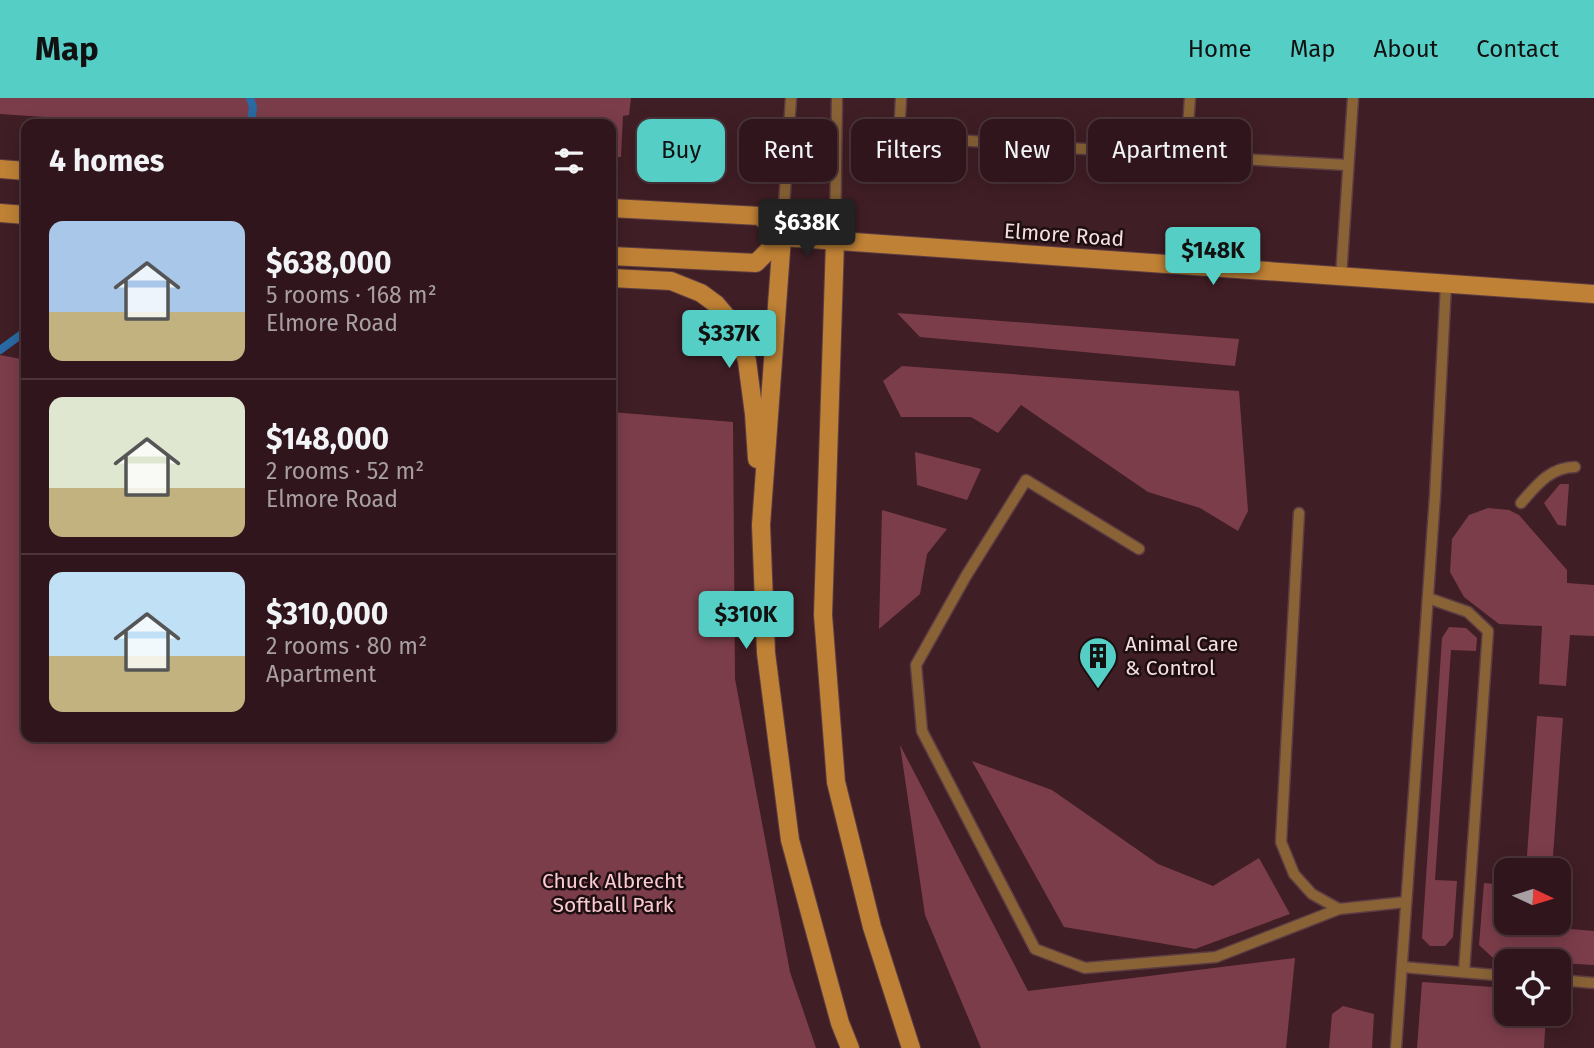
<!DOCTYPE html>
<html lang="en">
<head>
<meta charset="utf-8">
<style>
	body { margin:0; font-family:"Fira Sans",sans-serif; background:#381f25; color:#f1f3f6; height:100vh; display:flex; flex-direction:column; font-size:26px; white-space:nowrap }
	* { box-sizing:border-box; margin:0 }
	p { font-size:23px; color:#a89fa3 }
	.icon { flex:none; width:38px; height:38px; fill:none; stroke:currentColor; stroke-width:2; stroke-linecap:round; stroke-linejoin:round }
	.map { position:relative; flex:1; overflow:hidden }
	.side { position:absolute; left:21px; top:21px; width:595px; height:623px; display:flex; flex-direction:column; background:#30161c; border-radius:14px; box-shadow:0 4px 18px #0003,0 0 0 2px #4b353b }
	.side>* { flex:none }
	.hud { position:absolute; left:637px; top:21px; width:665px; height:63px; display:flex; gap:14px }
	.needle { width:46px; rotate:94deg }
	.fabs { position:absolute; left:1494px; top:760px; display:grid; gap:14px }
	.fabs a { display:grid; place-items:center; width:77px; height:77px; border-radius:14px; background:#30161c; box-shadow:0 4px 18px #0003,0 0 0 2px #4b353b; font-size:35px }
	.price { position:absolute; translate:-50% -60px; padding:0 16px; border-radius:7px; background:#55cec5; color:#111; font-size:23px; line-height:46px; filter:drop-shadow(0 2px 4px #0008) }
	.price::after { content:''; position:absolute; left:50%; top:42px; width:21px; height:16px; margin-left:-10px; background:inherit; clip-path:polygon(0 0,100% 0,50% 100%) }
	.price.selected { background:#222; color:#fff }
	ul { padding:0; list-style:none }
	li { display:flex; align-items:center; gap:21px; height:175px; padding:0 28px }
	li+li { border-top:2px solid #4b353b }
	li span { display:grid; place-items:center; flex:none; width:196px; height:140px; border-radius:14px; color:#555 }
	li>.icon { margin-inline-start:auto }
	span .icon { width:84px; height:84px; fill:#fffc; stroke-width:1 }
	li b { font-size:30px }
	h2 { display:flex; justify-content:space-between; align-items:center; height:84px; padding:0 28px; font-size:30px }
	.pill { padding:0 24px; border-radius:14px; background:#30161c; box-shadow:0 4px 18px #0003,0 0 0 2px #4b353b; font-size:24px; line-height:63px }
	.pill.selected { background:#55cec5; color:#111 }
	header { display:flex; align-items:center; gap:42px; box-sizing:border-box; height:98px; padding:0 35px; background:#55cec5; color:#111 }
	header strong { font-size:33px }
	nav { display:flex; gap:38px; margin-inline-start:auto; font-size:24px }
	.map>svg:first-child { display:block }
	.green { fill:#7c3d4a }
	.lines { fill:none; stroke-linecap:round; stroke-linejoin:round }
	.stream { stroke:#296aa4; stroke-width:8 }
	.lane-casing { stroke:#5d3d43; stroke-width:13 }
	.secondary-casing { stroke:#5d3d43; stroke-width:20 }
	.lane { stroke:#896336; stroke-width:10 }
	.secondary { stroke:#be8135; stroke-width:18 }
	.labels { text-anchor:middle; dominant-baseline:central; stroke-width:5; stroke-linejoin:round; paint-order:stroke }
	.street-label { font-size:21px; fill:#f5dde0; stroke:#1d0e11 }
	.poi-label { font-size:21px; fill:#f5dde0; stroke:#1d0e11; text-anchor:start }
	.park-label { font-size:21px; fill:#fccad1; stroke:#1d0e11 }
</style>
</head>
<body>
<header>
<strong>Map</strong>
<nav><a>Home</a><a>Map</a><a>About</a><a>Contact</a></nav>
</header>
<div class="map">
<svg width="1594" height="950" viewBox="0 0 1594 950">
	<rect width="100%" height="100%" fill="#401e25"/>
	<g class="green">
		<polygon points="0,0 631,0 629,17 623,18 621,59 611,59 611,26 147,26 0,16"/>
		<polygon points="897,215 1239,241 1235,268 920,239"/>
		<polygon points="0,257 26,262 26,639 611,639 611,314 733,324 735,581 790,874 816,950 0,950"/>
		<polygon points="902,268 1239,293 1248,413 1238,433 1200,410 1148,394 1021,307 998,335 971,319 901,319 883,283"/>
		<polygon points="915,354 981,371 967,402 917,387"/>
		<polygon points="1560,386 1569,386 1566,428 1558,427 1544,405"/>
		<polygon points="1488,410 1509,412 1519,417 1567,472 1567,485 1594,487 1594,538 1570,537 1566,588 1539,586 1542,528 1499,526 1464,499 1450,474 1452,441 1469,417"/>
		<polygon points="882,412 947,431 927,456 920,496 879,531"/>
		<polygon points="1449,529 1466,530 1477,540 1476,553 1451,552 1435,782 1457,783 1453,839 1445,848 1430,848 1422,840 1442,540"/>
		<polygon points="1537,618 1563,620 1552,772 1526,772"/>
		<polygon points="900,647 1028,893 1295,860 1286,950 981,950 925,817"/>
		<polygon points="972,663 1052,692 1158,766 1213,788 1259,760 1290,816 1195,851 1064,829"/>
		<polygon points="1484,785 1507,787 1507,824 1548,824 1548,829 1594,833 1594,867 1559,865 1559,863 1531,863 1493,860 1479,847"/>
		<polygon points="1422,884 1507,890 1507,915 1546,915 1544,950 1417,950"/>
		<polygon points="1343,908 1374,916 1372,950 1329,950 1332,916"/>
	</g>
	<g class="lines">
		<g class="stream">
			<polyline points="250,0 253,9 251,26"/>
			<polyline points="0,252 26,233"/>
		</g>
		<defs>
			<g id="lane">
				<polyline points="901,0 899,38 1186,58 1348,67"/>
				<polyline points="1186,58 1190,0"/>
				<polyline points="782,139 791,0"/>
				<polyline points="835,144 837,0"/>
				<polyline points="1341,179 1353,0"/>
				<path d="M1521,405C1536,388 1550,369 1575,369"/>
				<polyline points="1299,415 1281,744 1294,776 1312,796 1339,811"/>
				<polyline points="1139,451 1026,382 966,478 916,567 922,633 1035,851 1085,870 1216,859 1339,811 1406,804"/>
				<polyline points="1428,500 1468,514 1488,533 1464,874"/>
				<polyline points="1402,869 1507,878"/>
				<polyline points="1559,882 1594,885"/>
				<polyline points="1396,950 1435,398 1446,186"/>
			</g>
			<g id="secondary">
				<polyline points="0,71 26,73"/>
				<polyline points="611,110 760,118 782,139 1594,196"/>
				<polyline points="0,115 26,117"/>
				<polyline points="782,139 761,427 766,555 790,742 840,925 850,950"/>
				<polyline points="835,144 823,517 836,684 872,829 911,950"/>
				<polyline points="611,158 756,165 782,139"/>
				<polyline points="611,180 671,183 701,195 716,206 737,231 747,263 754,316 757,361"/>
			</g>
		</defs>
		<use href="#lane" class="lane-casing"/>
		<use href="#secondary" class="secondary-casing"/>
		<use href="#lane" class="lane"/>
		<use href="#secondary" class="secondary"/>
	</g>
	<defs>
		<symbol id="building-pin" viewBox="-11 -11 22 30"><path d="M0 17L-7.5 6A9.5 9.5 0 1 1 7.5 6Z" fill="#55cec5" stroke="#1d0e11"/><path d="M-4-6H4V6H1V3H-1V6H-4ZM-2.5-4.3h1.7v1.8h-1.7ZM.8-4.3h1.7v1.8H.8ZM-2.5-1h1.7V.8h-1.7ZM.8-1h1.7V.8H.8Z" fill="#111"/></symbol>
	</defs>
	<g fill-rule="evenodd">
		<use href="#building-pin" x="1076" y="536" width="44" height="60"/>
	</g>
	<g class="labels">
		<g class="street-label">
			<text transform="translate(1064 137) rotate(4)">Elmore Road</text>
		</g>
		<g class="poi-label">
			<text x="1125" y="546">Animal Care<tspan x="1125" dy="24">&amp; Control</tspan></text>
		</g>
		<g class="park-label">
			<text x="613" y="783">Chuck Albrecht<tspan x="613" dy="24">Softball Park</tspan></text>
		</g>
	</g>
</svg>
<div class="fabs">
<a><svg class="needle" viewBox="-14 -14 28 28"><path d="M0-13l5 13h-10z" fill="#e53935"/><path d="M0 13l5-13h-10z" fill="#a89fa3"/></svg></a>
<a><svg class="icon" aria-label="locate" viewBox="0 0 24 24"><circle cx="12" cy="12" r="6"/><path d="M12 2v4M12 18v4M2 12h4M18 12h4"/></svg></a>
</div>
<b class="price selected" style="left:807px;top:161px">$638K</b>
<b class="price" style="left:1213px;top:189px">$148K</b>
<b class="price" style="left:729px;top:272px">$337K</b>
<b class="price" style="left:746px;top:553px">$310K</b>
<div class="hud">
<a class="pill selected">Buy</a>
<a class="pill">Rent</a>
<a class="pill">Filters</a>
<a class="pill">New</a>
<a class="pill">Apartment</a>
</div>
<section class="side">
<h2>4 homes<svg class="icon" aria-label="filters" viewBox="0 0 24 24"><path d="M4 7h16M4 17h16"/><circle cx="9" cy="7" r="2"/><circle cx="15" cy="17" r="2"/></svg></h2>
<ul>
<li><span style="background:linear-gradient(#a9c7e8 65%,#c2b280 0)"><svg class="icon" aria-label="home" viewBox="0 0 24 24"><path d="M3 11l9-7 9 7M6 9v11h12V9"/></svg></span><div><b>$638,000</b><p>5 rooms · 168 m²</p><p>Elmore Road</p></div></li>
<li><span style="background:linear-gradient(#dfe7d0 65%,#c2b280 0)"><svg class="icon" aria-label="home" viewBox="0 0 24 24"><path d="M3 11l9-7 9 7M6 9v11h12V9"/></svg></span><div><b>$148,000</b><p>2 rooms · 52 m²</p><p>Elmore Road</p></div></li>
<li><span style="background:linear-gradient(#bfe0f5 60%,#c2b280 0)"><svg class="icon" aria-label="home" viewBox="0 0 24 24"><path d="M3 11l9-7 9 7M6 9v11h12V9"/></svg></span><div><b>$310,000</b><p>2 rooms · 80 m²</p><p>Apartment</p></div></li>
</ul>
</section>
</div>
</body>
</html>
